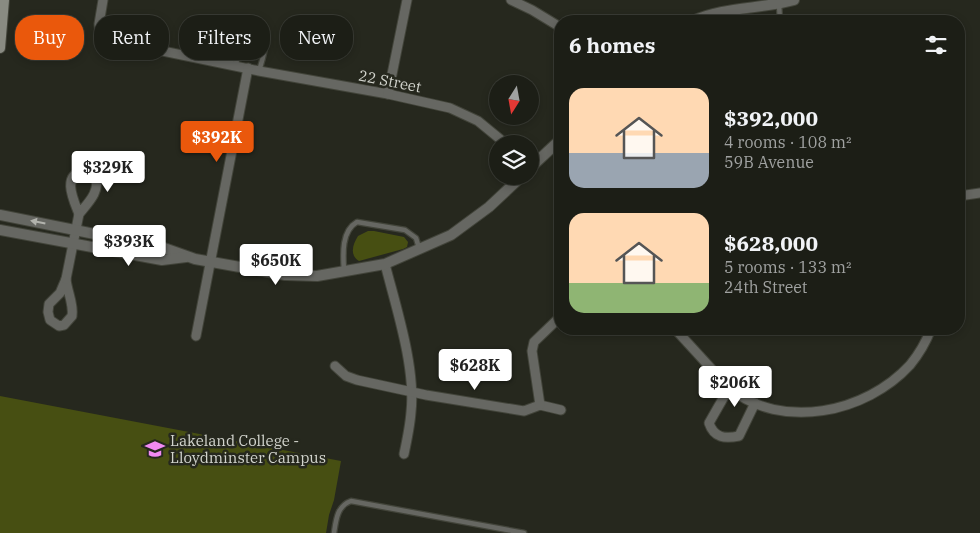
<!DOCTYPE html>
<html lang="en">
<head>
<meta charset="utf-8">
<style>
	body { margin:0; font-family:"IBM Plex Serif",serif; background:#25271f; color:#f1f3f6; height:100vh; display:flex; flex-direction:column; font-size:19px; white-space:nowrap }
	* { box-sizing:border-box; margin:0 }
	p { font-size:16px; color:#a0a2a1 }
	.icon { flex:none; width:28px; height:28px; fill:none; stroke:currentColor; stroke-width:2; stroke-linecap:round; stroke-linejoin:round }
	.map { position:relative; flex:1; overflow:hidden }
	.side { position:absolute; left:554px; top:15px; width:411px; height:320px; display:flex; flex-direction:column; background:#1c1e16; border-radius:20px; box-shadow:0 2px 8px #0003,0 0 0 1px #3a3c35 }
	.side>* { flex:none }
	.top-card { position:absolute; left:15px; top:15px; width:464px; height:45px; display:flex; gap:10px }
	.needle { width:32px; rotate:191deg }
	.controls { position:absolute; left:489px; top:75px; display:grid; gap:10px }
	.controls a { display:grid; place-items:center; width:50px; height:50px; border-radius:50%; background:#1c1e16; box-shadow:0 2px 8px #0003,0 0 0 1px #3a3c35; font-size:25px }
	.price { position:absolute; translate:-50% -42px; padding:0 11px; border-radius:5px; background:#fff; color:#222; font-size:16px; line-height:32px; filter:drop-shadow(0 1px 2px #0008) }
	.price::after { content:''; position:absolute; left:50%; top:30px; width:15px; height:11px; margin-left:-8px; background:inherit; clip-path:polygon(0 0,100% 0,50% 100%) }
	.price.active { background:#ea580c; color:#fff }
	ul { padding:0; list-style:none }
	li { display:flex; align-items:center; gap:15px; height:125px; padding:0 15px }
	li span { display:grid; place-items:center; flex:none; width:140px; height:100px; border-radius:15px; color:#555 }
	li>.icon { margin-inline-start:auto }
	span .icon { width:60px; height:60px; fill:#fffc; stroke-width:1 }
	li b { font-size:21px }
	h2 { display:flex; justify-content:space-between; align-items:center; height:60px; padding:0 15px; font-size:21px }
	.tag { padding:0 18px; border-radius:20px; background:#1c1e16; box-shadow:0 2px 8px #0003,0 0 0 1px #3a3c35; font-size:18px; line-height:45px }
	.tag.active { background:#ea580c; color:#fff }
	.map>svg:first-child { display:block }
	.green { fill:#474f12 }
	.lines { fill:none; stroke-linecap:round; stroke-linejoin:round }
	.service-casing { stroke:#42443a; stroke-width:7 }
	.minor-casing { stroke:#42443a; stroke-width:11 }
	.tertiary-casing { stroke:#42443a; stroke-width:12 }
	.secondary-casing { stroke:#42443a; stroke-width:12 }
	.service { stroke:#666762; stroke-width:4.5 }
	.minor { stroke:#666762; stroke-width:9 }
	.tertiary { stroke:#666762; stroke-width:10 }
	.secondary { stroke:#898b82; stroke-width:10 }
	.oneway { fill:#b2b3ad }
	.labels { text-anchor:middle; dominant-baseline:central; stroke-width:5; stroke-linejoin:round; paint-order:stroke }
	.street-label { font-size:15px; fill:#d2d4cd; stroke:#26281e }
	.poi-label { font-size:15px; fill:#d2d4cd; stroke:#26281e; text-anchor:start }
</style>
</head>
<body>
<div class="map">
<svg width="980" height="533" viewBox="0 0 980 533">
	<rect width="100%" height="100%" fill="#26281e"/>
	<g class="green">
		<path d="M368,231H374L404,237L408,242L407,247L403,249L359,261C349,255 353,244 358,236Z"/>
		<polygon points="0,396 341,461 334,500 329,515 326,533 0,533"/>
	</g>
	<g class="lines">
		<defs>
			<g id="service">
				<polyline points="779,4 780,21"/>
				<polyline points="732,11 740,21"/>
				<path d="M235,66L246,32C250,30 253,28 257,30C272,36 262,60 259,71"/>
				<path d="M344,271C343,255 341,231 357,222L405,230L416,238L419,248"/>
				<path d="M334,533C336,520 337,506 351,501L524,533"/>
			</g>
			<g id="minor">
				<polyline points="103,0 99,24 100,38 259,71 388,94 450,108 478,121 506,144"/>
				<polyline points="511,0 532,10 560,27"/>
				<polyline points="388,94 407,0"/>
				<path d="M85,171L95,176C101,191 88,203 79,214C73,199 61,174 85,171Z"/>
				<polyline points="959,196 980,193"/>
				<path d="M385,264C396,307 416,368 411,412C410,426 407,440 404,454"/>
				<path d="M66,279C67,291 74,304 72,316L64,325L59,326L50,320L48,312L49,304L60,293Z"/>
				<polyline points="66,279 79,214"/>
				<path d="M675,329L729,388C782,431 866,413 910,365C919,354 926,342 931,329"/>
				<polyline points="196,336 248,68"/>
				<polyline points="335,366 346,376 357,380 426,395 524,411 540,405 561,410"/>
				<path d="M729,388L709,423C714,438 725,439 739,436L755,403"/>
				<polyline points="540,405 532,351 534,342 560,317"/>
			</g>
			<g id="tertiary">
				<path d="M693,21C722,7 762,9 794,0"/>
				<polyline points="530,168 560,140"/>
				<polyline points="0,215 164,248 195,259 285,275 317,276 385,264 451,235 489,207 522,176"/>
				<polyline points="0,230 162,260 186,257"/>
			</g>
			<polyline id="secondary" points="0,48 4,0"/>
		</defs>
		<use href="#service" class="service-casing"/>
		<use href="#minor" class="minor-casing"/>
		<use href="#tertiary" class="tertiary-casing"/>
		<use href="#secondary" class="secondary-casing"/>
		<use href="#service" class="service"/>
		<use href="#minor" class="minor"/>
		<use href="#tertiary" class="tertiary"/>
		<use href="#secondary" class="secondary"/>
	</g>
	<defs><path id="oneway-solid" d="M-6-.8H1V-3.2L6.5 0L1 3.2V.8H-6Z" transform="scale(1.25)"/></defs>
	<use class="oneway" href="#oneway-solid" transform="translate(38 222) rotate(-169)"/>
	<defs>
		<symbol id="university-bare" viewBox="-9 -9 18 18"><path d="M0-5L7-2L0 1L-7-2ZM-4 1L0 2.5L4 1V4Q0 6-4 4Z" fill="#f28af3" stroke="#26281e" stroke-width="2.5" paint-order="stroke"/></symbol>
	</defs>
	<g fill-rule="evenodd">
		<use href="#university-bare" x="141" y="435" width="28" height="28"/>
	</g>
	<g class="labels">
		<g class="street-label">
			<text transform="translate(390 81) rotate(11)">22 Street</text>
		</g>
		<g class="poi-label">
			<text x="170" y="440">Lakeland College -<tspan x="170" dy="17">Lloydminster Campus</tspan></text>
		</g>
	</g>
</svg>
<div class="controls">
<a><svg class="needle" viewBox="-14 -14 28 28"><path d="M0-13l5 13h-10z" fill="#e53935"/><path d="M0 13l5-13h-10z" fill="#a0a2a1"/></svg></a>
<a><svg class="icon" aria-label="layers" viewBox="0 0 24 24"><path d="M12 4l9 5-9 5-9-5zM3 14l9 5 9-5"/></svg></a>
</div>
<b class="price active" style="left:217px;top:163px">$392K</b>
<b class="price" style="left:108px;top:193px">$329K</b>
<b class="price" style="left:129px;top:267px">$393K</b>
<b class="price" style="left:276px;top:286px">$650K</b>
<b class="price" style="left:475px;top:391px">$628K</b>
<b class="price" style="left:735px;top:408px">$206K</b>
<div class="top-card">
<a class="tag active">Buy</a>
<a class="tag">Rent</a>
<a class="tag">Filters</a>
<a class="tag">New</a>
</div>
<section class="side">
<h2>6 homes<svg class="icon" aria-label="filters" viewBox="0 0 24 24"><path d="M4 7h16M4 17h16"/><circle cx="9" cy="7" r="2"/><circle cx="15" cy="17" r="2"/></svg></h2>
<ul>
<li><span style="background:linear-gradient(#ffd9b3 65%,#9aa5b1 0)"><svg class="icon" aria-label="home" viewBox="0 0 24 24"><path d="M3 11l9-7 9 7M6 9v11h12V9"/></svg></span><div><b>$392,000</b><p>4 rooms · 108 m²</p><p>59B Avenue</p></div></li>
<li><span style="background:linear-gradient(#ffd9b3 70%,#8fb573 0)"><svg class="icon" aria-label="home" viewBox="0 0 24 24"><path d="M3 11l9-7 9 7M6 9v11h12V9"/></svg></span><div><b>$628,000</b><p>5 rooms · 133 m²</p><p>24th Street</p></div></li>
</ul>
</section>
</div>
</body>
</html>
